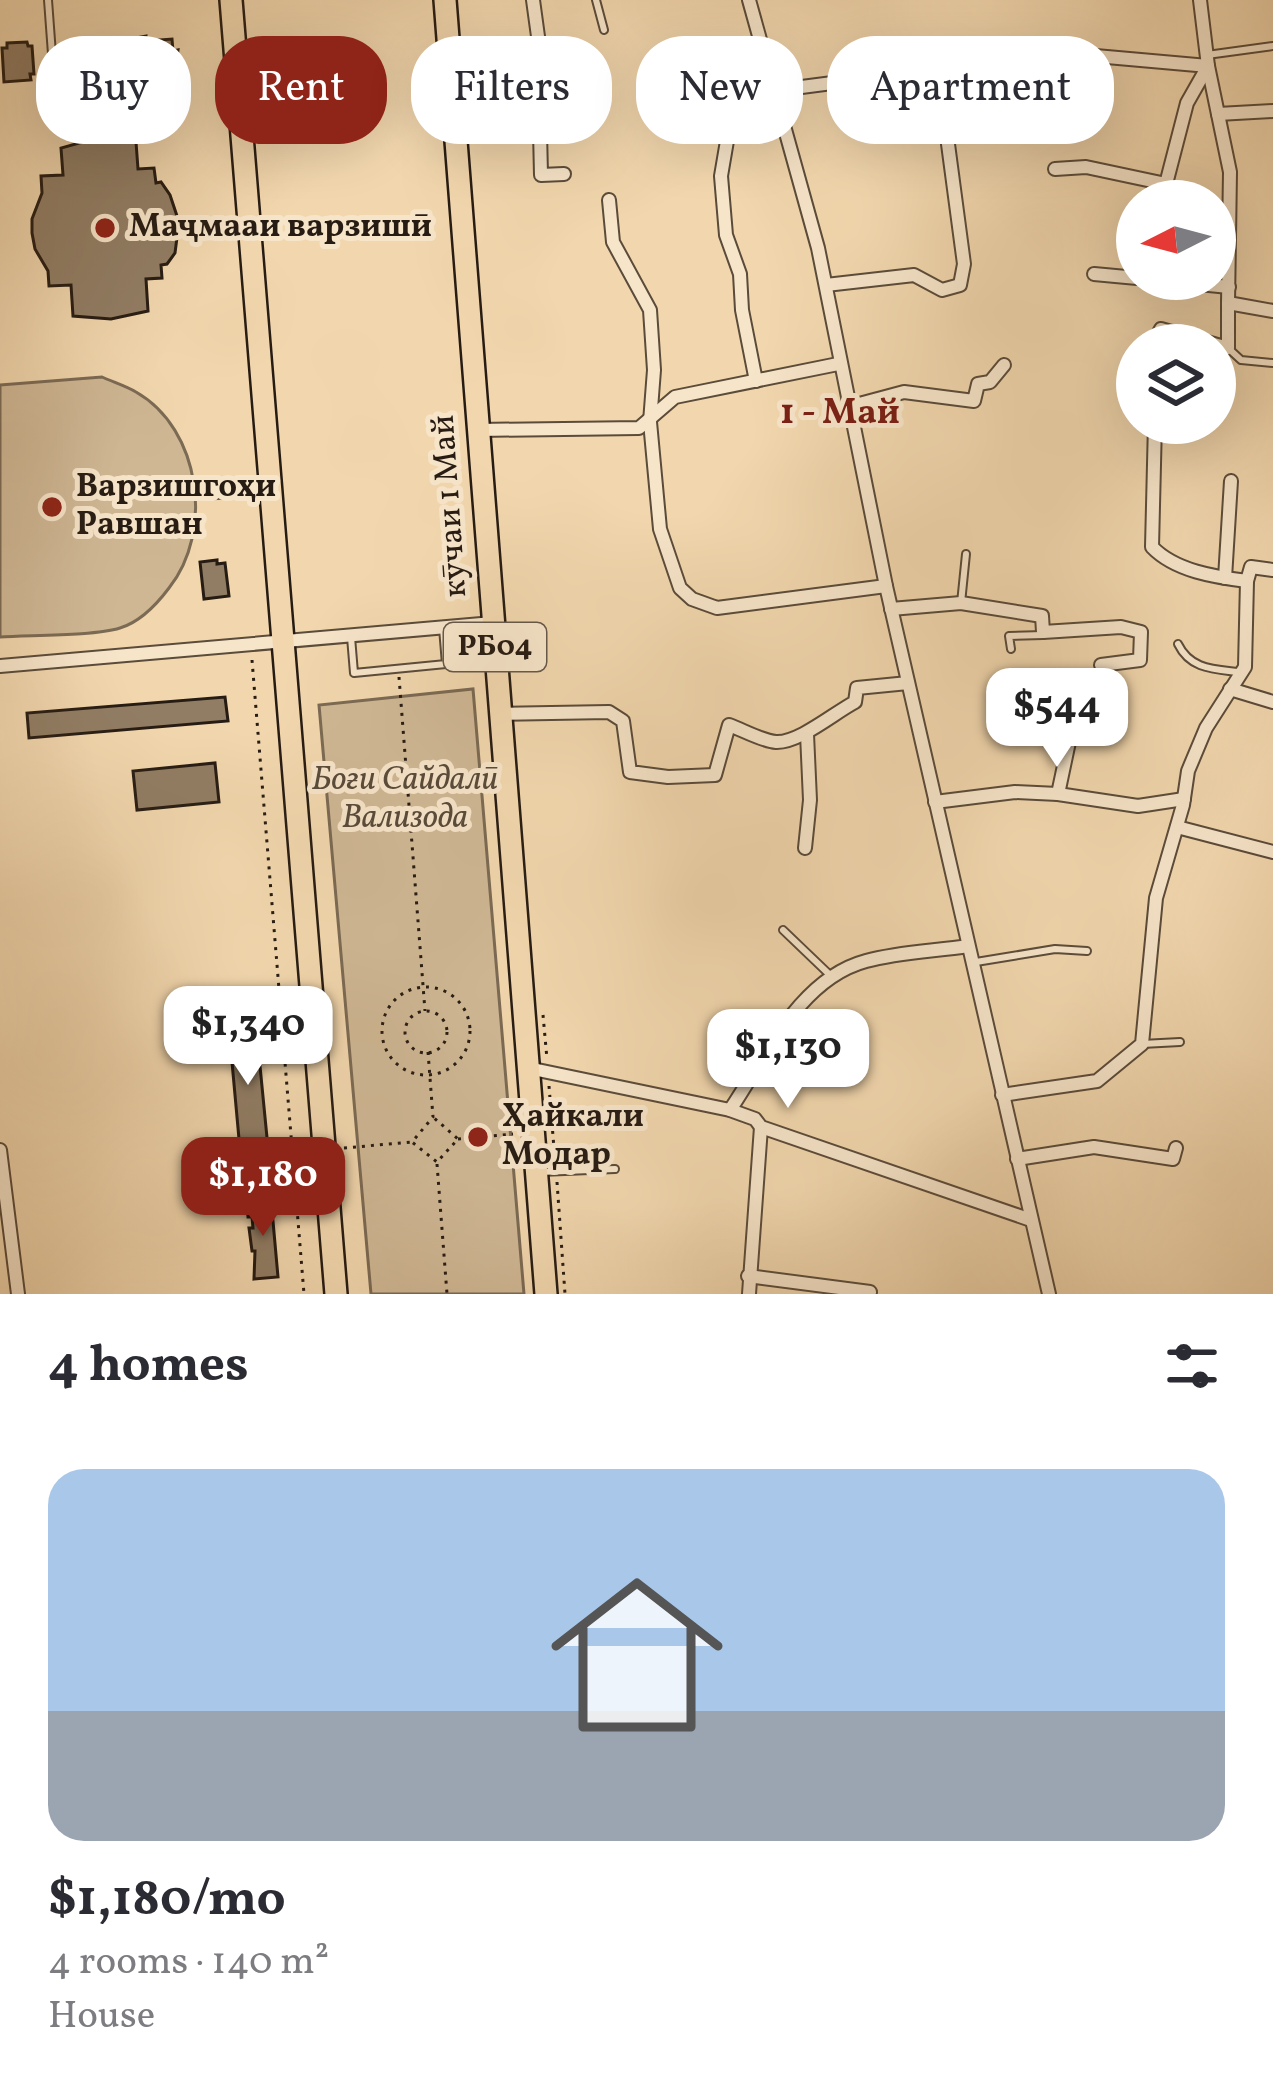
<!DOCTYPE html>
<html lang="en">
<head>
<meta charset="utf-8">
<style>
	body { margin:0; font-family:Vollkorn,serif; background:#f7f7f7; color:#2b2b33; height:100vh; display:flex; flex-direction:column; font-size:45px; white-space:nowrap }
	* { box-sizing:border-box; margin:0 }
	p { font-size:39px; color:#7c7c81 }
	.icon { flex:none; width:66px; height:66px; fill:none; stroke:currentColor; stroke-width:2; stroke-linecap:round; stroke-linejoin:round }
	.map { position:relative; height:1294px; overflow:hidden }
	.side { display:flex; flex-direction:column; background:#fff; flex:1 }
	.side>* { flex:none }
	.top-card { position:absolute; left:36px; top:36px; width:1203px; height:108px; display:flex; gap:24px }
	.needle { width:78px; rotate:264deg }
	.fabs { position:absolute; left:1116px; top:180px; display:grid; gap:24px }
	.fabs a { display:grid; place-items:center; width:120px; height:120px; border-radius:50%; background:#fff; box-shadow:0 12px 48px #0002; font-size:60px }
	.price { position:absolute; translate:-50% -102px; padding:0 27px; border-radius:24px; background:#fff; color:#222; font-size:39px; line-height:78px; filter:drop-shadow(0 3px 6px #0008) }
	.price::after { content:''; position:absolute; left:50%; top:72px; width:36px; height:27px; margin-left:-18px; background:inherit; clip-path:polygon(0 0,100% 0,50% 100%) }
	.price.selected { background:#8f2418; color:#fff }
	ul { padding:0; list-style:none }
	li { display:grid; align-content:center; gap:24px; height:636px; padding:0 48px }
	li span { display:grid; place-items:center; height:372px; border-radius:36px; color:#555 }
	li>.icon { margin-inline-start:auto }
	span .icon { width:216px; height:216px; fill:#fffc; stroke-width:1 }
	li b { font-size:51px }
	h2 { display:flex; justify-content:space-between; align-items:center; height:144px; padding:0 48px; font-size:51px }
	.chip { padding:0 42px; border-radius:48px; background:#fff; box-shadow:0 12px 48px #0002; font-size:42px; line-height:108px }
	.chip.selected { background:#8f2418; color:#fff }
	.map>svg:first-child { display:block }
	.green { fill:#cfb794; stroke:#7b6a54; stroke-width:3 }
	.building { fill:#917d64; stroke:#271c13; stroke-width:3 }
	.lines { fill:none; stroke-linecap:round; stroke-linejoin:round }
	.lane-casing { stroke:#5a4b3a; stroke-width:10 }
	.street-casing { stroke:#5a4b3a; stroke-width:16 }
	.primary-casing { stroke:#271c13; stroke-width:26 }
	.path { stroke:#271c13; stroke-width:3; stroke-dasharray:3 6; stroke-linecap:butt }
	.lane { stroke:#f7e5ca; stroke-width:6 }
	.street { stroke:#f7e5ca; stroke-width:12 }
	.primary { stroke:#f2d7ae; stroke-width:21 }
	.poi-dot { fill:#8f2418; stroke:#f7e5ca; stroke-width:4.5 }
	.labels { text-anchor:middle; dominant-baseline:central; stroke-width:10; stroke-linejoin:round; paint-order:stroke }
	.shield { fill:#f7e5ca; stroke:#65584a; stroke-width:3 }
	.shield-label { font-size:30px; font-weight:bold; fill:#271c13 }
	.poi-label { font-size:33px; font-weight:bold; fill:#271c13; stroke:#f7e5ca; text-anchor:start }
	.street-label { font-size:33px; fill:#271c13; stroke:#f7e5ca }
	.park-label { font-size:33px; font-style:italic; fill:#594a3a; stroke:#f7e5ca }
	.neighbourhood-label { font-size:36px; font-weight:bold; fill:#7a1f14; stroke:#f7e5ca }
</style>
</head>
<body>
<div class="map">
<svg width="1273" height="1294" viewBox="0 0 1273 1294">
	<rect width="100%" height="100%" fill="#f2d7ae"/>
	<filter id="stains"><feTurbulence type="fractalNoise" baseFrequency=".00167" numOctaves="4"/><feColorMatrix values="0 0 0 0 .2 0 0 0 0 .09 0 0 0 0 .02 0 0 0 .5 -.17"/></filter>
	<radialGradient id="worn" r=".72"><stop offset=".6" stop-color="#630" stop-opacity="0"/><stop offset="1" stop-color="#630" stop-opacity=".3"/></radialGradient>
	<g class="green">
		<path d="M102,377C113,382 126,386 136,392C201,429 214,532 169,588C157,604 140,622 120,628C95,636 30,635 0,637V385Z"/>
		<polygon points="473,689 524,1294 371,1294 319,705"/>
	</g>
	<g class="building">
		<polygon points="146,36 146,41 172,39 173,51 178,50 175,72 112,76 111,65 105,65 110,43"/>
		<polygon points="27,42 28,46 32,46 34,74 30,74 31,80 4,82 2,48 7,48 7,43"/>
		<polygon points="97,138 136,142 138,169 154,168 156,183 161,182 170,195 179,222 175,253 167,264 161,265 162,278 146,279 148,311 111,319 73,316 71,285 49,286 48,271 35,249 32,233 32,219 42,193 41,176 63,175 61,148"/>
		<polygon points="217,560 217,564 225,563 229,596 204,599 200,562"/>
		<polygon points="225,697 228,721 29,738 27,713"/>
		<polygon points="215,763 219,802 137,810 133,771"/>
		<polygon points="255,1015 269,1158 241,1161 228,1018"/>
		<polygon points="271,1199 278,1277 254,1279 255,1251 252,1251 249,1228 253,1228 252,1217 248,1217 247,1207 251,1206 250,1201"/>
	</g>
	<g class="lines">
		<defs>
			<g id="lane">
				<polyline points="48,0 54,81"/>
				<polyline points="596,0 604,30"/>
				<polyline points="1207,55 1273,46"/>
				<polyline points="1228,348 1241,360 1273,363"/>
				<polyline points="205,496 265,491"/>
				<polyline points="961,603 966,554"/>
				<polyline points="351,637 354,673 446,664 443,628"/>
				<path d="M1178,644C1190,669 1213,669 1238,672"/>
				<polyline points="1011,649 1009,636 1043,635"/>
				<polyline points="783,930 831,976"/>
				<polyline points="976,962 1055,949 1087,951"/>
				<polyline points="1142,1044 1180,1042"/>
				<polyline points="540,1172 615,1169"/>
			</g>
			<g id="street">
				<polyline points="533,0 540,51 547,54 548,78 539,87 541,175 564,174"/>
				<polyline points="749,0 818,248 886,586 1049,1294"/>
				<polyline points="1200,0 1208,66 1230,172 1228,303 1273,311"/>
				<polyline points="771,91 1062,53 1208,66 1187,103 1166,184 1086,167 1055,169"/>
				<polyline points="1218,114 1273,111"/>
				<polyline points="609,200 613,242 650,310 654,370 650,422 660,529 680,588 692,599 717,608 886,586"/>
				<polyline points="1094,274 1137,278"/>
				<polyline points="1148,279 1229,287"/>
				<polyline points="826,285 914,275 942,290 960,285 964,264 938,69"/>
				<polyline points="1152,345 1161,329 1228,348 1228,303"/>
				<polyline points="756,381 742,310 740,274 726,235 721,176 735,94 770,85"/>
				<polyline points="848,407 904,392 974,401 978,384 990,382 1004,365"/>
				<path d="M1155,423L1152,547C1175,571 1215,577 1247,581L1251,567L1273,570"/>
				<polyline points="478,430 639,428 675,397 838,364"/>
				<polyline points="1225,578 1231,481"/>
				<polyline points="891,609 961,603 1042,616 1043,632 1121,627 1141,632 1140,660 1101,665"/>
				<polyline points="0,666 493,623"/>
				<polyline points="1230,689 1273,702"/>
				<path d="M500,714L609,712L623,721L630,772L668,777L715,775L729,725C743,730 762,741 776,742C799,743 834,713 855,702L857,688L908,683"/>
				<polyline points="1058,794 1073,723 1074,697 1066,695"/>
				<polyline points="935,802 1015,792 1058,794 1138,806 1184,799"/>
				<polyline points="1177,827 1273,852"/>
				<polyline points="805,848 810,800 807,734"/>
				<polyline points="528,1068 730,1110 755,1119 761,1127 1031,1220"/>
				<polyline points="1002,1095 1097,1081 1142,1044 1156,898 1183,805 1188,771 1206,728 1245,667 1247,581"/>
				<path d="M730,1110C766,1057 799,979 866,961C898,952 935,951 968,946"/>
				<polyline points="0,1150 18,1294"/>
				<polyline points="1017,1159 1094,1147 1173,1159 1176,1148"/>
				<polyline points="748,1276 870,1292"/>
				<polyline points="749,1294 761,1127"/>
			</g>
			<g id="primary">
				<polyline points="231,0 336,1294"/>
				<polyline points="445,0 546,1294"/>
			</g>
		</defs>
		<use href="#lane" class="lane-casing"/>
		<use href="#street" class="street-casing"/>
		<use href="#primary" class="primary-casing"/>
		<g class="path">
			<polyline points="252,660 304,1294"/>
			<polyline points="399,677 425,1011"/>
			<circle cx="426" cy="1031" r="44"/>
			<circle cx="426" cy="1032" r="21"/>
			<polyline points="543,1015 547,1059"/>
			<polyline points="428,1052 433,1117 412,1142 437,1162 458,1139 433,1117"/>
			<polyline points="549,1086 555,1161"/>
			<polyline points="458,1139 513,1134"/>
			<polyline points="344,1148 412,1142"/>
			<polyline points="437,1164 447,1294"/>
			<polyline points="557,1182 565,1294"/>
		</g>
		<use href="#lane" class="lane"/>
		<use href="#street" class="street"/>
		<use href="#primary" class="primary"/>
	</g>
	<g class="poi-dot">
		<circle cx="105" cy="228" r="12"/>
		<circle cx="52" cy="507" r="12"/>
		<circle cx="478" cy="1137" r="12"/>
	</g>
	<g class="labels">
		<rect class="shield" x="444" y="623" width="102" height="48" rx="9"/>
		<g class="shield-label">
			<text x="495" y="647">РБ04</text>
		</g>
		<g class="poi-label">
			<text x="129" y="228">Маҷмааи варзишӣ</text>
			<text x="76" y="488">Варзишгоҳи<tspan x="76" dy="38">Равшан</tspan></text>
			<text x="502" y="1118">Ҳайкали<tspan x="502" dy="38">Модар</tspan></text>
		</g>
		<g class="street-label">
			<text transform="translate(451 506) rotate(-94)">кӯчаи 1 Май</text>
		</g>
		<g class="park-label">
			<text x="405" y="781">Боғи Сайдалӣ<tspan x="405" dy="38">Вализода</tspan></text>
		</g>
		<g class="neighbourhood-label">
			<text x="840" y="414">1 - Май</text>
		</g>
	</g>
	<rect width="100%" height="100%" filter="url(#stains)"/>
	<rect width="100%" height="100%" fill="url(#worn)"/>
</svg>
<div class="fabs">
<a><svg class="needle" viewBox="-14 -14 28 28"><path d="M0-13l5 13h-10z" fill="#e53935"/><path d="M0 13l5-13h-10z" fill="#7c7c81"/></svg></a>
<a><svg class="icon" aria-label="layers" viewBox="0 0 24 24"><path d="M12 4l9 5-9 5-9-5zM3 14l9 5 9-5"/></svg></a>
</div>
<b class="price" style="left:1057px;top:770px">$544</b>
<b class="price" style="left:248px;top:1088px">$1,340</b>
<b class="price" style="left:788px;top:1111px">$1,130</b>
<b class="price selected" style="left:263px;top:1239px">$1,180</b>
<div class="top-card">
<a class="chip">Buy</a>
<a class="chip selected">Rent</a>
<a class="chip">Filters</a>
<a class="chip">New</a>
<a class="chip">Apartment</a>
</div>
</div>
<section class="side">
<h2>4 homes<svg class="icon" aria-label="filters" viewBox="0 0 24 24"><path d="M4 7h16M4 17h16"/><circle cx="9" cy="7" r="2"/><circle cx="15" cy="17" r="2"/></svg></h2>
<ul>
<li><span style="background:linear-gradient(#a9c7e8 65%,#9aa5b1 0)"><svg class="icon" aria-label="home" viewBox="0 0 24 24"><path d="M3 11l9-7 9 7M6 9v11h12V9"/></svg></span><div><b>$1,180/mo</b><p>4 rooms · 140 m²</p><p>House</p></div></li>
</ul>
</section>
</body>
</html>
